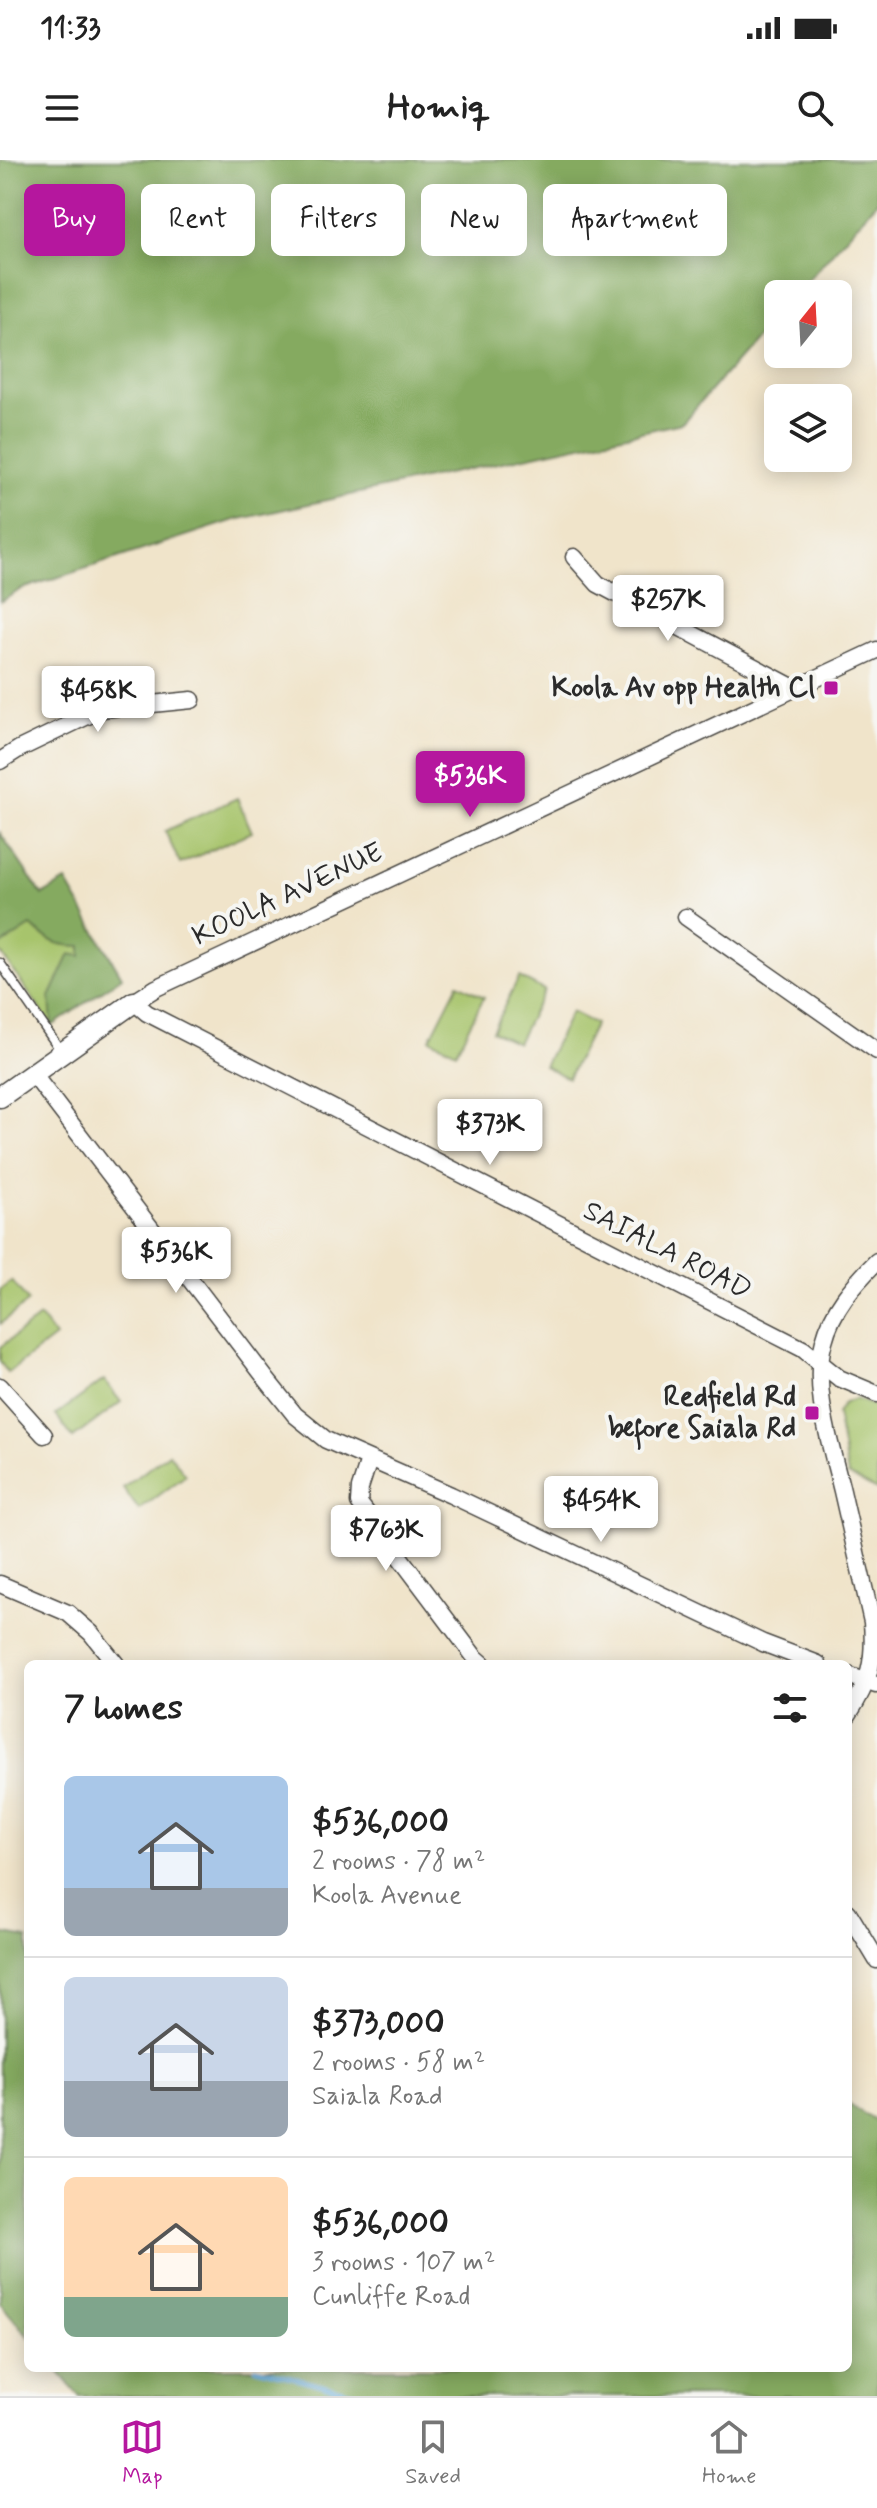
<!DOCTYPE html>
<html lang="en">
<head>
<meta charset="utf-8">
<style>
	body { margin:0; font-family:Mynerve,sans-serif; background:#f6f6f6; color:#222; height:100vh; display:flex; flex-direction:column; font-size:30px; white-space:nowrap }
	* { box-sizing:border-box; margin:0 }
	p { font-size:26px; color:#767676 }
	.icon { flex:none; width:44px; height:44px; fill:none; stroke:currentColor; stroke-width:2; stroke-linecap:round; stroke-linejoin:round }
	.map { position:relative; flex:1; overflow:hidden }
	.side { position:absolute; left:24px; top:1500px; width:828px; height:712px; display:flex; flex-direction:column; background:#fff; border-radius:12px; box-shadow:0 4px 20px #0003 }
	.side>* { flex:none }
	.hud { position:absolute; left:24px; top:24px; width:830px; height:72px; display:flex; gap:16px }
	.needle { width:52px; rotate:18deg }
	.fabs { position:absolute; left:764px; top:120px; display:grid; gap:16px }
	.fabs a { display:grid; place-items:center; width:88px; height:88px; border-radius:12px; background:#fff; box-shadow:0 4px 20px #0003; font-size:40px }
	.price { position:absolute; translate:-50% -68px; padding:0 18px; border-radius:8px; background:#fff; color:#222; font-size:26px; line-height:52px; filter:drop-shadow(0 2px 4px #0008) }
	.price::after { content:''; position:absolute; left:50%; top:48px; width:24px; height:18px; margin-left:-12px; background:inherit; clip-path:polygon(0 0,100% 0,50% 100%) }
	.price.current { background:#b5179e; color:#fff }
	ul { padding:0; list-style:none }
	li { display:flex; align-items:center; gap:24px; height:200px; padding:0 40px }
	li+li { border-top:2px solid #e0e0e0 }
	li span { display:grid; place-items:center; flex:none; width:224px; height:160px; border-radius:12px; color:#555 }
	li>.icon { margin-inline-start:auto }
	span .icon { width:96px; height:96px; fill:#fffc; stroke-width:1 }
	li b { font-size:34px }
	h2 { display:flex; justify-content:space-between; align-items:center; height:96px; padding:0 40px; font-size:34px }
	.tag { padding:0 28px; border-radius:12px; background:#fff; box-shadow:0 4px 20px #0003; font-size:28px; line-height:72px }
	.tag.current { background:#b5179e; color:#fff }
	.status { display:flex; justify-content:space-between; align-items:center; height:56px; padding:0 40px; background:#fff; direction:ltr }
	.status svg { height:22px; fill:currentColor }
	header { display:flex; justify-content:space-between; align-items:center; height:104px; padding:0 40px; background:#fff; font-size:36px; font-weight:800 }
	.menu { display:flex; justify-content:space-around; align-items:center; height:112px; border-top:2px solid #e0e0e0; background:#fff; font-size:22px; color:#767676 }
	.menu a { display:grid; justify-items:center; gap:4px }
	.menu .current { color:#b5179e }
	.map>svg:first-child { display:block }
	.green { fill:#a7c46c; stroke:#69784c; stroke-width:2 }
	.forest { fill:#85aa60; stroke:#586a46; stroke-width:2 }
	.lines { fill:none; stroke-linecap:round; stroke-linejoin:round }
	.stream { stroke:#64aada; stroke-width:5 }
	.service-casing { stroke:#494743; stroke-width:11 }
	.minor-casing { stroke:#494743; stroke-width:19 }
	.tertiary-casing { stroke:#494743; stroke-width:23 }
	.service { stroke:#fff; stroke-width:8 }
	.minor { stroke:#fff; stroke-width:16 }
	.tertiary { stroke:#fff; stroke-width:20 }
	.poi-dot { fill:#b5179e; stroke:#f6f6f2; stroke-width:3 }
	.labels { text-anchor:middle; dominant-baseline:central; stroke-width:8; stroke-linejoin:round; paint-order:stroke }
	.poi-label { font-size:28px; font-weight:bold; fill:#2b2b2b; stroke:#f6f6f2; text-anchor:end }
	.street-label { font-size:28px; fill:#2b2b2b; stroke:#f6f6f2 }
</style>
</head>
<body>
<div class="status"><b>11:33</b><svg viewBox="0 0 49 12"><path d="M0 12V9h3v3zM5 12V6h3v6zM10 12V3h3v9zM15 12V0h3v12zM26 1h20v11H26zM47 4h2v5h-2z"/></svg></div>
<header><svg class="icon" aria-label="menu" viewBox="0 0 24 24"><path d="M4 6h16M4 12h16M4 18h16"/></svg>Homiq<svg class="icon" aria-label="search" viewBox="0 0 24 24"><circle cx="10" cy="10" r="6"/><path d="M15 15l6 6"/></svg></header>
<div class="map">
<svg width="877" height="2236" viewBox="0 0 877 2236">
	<rect width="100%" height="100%" fill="#f6f6f2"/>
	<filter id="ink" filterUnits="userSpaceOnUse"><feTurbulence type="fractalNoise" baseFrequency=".0125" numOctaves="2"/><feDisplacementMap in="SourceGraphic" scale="16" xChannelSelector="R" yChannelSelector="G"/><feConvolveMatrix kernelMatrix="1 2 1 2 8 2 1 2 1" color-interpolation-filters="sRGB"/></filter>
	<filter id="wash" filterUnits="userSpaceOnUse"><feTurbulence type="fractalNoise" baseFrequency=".006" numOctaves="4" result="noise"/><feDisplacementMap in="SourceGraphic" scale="32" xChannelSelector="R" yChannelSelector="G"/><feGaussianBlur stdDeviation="1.8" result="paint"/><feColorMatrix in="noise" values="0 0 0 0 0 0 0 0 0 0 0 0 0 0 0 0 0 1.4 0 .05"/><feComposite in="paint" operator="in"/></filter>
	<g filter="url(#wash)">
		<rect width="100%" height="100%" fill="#f0e4ca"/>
		<g class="green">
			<polygon points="237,638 252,672 180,704 165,671"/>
			<polygon points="0,673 42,735 66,721 122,817 52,866 0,792"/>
			<polygon points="519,817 544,830 517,883 492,871"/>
			<polygon points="458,824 484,837 456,892 430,879"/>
			<polygon points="571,852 595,864 568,918 544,906"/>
			<polygon points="12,1121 28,1142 0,1164 0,1130"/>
			<polygon points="40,1157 55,1177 8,1213 0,1202 0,1187"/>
			<polygon points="104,1220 121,1242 73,1278 56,1255"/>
			<polygon points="855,1239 877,1247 877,1330 848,1315 837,1254 844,1243"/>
			<polygon points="169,1293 186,1315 139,1350 123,1328"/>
		</g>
		<g class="forest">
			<polygon points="0,0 877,0 877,42 796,134 778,134 778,154 682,263 235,360 22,429 0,442"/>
			<path d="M0,673L42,735L66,721L122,817L52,866L50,837L70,794L81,796V786C57,786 50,782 31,766L0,786Z"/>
			<polygon points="0,1773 28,1778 28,2176 0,2143"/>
			<polygon points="848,1944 877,1962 877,2236 79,2236 55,2208 848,2208"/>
		</g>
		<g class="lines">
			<polyline class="stream" points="256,2208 366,2236"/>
		</g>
	</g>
	<g filter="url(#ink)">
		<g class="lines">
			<defs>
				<polyline id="service" points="0,803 61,891"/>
				<g id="minor">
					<polyline points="574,397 598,424 794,528"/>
					<polyline points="877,490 156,828 134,842 147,853 803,1189 839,1218 877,1234"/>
					<polyline points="0,601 19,589 102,549 192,540"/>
					<polyline points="686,757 877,891"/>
					<polyline points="33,914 267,1220 295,1255 326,1280 451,1335 763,1483 818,1504"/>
					<polyline points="0,1226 44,1275"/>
					<polyline points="369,1300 360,1328 359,1343 474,1496 483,1504"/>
					<polyline points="0,1424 68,1453 91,1473 116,1504"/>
					<polyline points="848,1515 876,1525"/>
					<path d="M848,1555C870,1522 875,1501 872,1462C862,1418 852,1375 842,1331C831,1285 811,1228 824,1181C832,1149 854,1124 877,1101"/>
					<polyline points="848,1752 877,1800"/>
				</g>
				<polyline id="tertiary" points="0,937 134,842"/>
			</defs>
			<use href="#service" class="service-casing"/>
			<use href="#minor" class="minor-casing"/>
			<use href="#tertiary" class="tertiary-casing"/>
			<use href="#service" class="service"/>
			<use href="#minor" class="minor"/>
			<use href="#tertiary" class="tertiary"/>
		</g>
	</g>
	<g class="poi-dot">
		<rect x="823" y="520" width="16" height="16" rx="4"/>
		<rect x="804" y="1245" width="16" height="16" rx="4"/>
	</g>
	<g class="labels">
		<g class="poi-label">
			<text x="815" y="528">Koola Av opp Health Cl</text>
			<text x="796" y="1237">Redfield Rd<tspan x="796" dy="32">before Saiala Rd</tspan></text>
		</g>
		<g class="street-label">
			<text transform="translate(288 735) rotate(-25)">KOOLA AVENUE</text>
			<text transform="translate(667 1091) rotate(27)">SAIALA ROAD</text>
		</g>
	</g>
</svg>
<div class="fabs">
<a><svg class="needle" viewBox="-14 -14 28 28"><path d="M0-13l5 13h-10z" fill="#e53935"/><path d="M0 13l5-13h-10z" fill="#767676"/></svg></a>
<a><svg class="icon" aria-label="layers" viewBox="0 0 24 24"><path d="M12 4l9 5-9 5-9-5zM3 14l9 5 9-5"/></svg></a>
</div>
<b class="price" style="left:668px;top:483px">$257K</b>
<b class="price" style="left:98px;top:574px">$458K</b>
<b class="price current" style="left:470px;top:659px">$536K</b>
<b class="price" style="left:490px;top:1007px">$373K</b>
<b class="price" style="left:176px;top:1135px">$536K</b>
<b class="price" style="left:601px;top:1384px">$454K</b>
<b class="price" style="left:386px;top:1413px">$763K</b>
<div class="hud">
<a class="tag current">Buy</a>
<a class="tag">Rent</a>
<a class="tag">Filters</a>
<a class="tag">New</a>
<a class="tag">Apartment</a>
</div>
<section class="side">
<h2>7 homes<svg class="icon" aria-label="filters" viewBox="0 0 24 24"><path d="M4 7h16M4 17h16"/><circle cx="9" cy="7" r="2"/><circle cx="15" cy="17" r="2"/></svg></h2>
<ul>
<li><span style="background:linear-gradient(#a9c7e8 70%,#9aa5b1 0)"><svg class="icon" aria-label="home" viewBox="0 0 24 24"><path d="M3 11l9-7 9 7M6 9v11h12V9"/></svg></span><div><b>$536,000</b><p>2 rooms · 78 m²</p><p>Koola Avenue</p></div></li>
<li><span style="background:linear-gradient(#c9d6e8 65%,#9aa5b1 0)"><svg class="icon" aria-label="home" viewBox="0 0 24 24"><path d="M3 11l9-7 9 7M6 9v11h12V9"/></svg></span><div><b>$373,000</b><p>2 rooms · 58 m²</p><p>Saiala Road</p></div></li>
<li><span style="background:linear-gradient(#ffd9b3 75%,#7fa58c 0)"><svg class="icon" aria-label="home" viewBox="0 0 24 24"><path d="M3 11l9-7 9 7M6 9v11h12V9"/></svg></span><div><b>$536,000</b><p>3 rooms · 107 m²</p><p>Cunliffe Road</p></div></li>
</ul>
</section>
</div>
<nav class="menu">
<a class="current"><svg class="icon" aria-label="map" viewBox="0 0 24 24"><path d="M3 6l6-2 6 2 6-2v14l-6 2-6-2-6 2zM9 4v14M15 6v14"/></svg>Map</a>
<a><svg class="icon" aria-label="saved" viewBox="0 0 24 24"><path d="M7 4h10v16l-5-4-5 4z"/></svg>Saved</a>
<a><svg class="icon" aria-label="home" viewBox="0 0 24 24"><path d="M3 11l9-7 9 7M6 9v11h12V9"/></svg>Home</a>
</nav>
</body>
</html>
